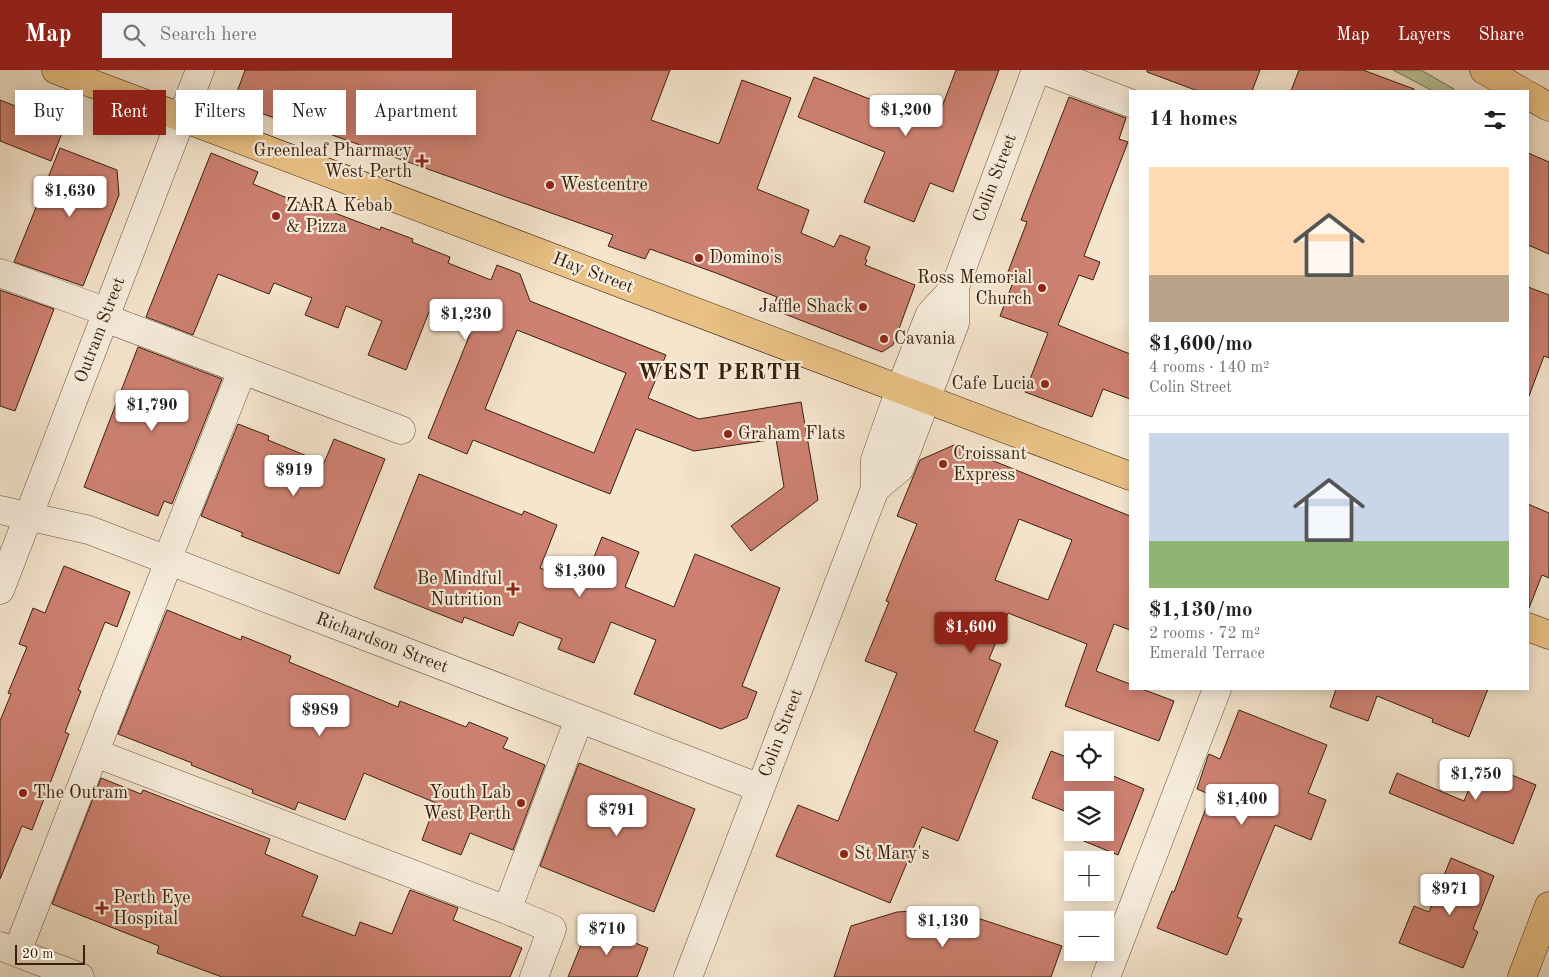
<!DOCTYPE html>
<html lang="en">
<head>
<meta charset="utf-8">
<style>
	body { margin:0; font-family:"Old Standard TT",serif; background:#f2f2f2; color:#202124; height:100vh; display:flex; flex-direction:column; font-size:19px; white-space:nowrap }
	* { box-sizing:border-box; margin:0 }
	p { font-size:16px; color:#757577 }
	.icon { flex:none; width:28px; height:28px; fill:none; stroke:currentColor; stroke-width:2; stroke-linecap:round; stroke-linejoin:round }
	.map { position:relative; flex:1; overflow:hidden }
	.details { position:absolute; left:1129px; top:20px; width:400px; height:600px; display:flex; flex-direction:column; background:#fff; border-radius:0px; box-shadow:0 2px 12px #0003 }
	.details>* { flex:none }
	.guide { position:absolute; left:15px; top:20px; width:475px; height:45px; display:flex; gap:10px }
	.fabs { position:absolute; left:1064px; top:661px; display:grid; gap:10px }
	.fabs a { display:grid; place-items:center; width:50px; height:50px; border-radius:0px; background:#fff; box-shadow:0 2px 12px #0003; font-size:25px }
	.scale { position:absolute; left:15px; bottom:12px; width:70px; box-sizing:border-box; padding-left:5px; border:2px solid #3a200d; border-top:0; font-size:14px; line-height:18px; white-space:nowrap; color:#3a200d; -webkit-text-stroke:4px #f8eede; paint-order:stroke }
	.price { position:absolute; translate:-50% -42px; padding:0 11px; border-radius:5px; background:#fff; color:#222; font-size:16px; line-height:32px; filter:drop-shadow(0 1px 2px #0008) }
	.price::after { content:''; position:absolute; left:50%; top:30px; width:15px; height:11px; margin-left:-8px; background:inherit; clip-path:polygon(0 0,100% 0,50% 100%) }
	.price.active { background:#8f2418; color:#fff }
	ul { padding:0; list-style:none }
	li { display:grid; align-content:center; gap:10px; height:265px; padding:0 20px }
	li+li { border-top:1px solid #e0e0e0 }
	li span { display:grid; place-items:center; height:155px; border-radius:0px; color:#555 }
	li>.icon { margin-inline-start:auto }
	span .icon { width:90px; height:90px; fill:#fffc; stroke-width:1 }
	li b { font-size:21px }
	h2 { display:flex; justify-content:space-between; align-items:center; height:60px; padding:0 20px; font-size:21px }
	.chip { padding:0 18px; border-radius:0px; background:#fff; box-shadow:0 2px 12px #0003; font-size:18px; line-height:45px }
	.chip.active { background:#8f2418; color:#fff }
	header { display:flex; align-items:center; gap:30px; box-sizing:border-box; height:70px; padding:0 25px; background:#8f2418; color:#fff }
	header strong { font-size:24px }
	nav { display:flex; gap:28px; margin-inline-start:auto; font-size:18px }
	.search { width:350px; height:45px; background:#f2f2f2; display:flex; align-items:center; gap:12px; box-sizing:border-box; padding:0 18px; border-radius:0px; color:#757577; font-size:19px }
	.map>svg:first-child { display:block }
	.green { fill:#b9c59a; stroke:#7a7254 }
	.building { fill:#ce8172; stroke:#3a200d; fill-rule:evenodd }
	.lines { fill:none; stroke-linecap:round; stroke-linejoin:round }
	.minor-casing { stroke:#69513d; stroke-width:29 }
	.major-casing { stroke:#3a200d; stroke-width:29 }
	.minor { stroke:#f8eede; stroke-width:28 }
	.major { stroke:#eac286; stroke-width:28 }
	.poi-dot { fill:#8f2418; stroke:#f8eede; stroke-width:2 }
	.labels { text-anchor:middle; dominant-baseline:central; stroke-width:4.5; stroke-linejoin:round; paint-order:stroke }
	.poi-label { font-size:18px; fill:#3a200d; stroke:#f8eede; text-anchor:start }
	.street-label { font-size:18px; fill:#3a200d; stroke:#f8eede }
	.district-label { font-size:22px; font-weight:bold; letter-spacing:1px; fill:#3a200d; stroke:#f8eede }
</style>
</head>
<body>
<header>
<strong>Map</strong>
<div class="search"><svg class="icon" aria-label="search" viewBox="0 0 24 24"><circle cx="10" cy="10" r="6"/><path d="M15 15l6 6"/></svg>Search here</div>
<nav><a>Map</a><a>Layers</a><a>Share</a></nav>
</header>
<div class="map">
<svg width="1549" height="907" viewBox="0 0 1549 907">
	<rect width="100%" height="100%" fill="#f5e5cd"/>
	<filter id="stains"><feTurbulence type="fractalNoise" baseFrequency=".004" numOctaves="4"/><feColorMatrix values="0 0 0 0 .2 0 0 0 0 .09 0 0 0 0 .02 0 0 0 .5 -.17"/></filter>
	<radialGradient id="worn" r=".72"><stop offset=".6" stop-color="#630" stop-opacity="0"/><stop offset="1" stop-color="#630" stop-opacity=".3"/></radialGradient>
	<polygon class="green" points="1393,0 1421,0 1454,19 1453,21 1433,21"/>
	<g class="building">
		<polygon points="245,0 670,0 651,50 719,74 742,10 791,28 757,119 809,140 801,163 834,177 840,165 870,177 865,189 867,190 865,195 915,215 893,275 882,282 772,239 777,227 716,203 650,179 645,189 608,176 613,165 332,65 333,62 293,47 291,54 233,33"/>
		<polygon points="956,0 999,0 953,122 930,113 914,152 864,132 885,82 798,47 814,7 935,55"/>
		<polygon points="1147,0 1260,0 1252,21 1198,21 1147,2"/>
		<polygon points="1299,0 1363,0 1414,19 1414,21 1291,21"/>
		<polygon points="1069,27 1126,48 1119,69 1128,72 1084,186 1100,192 1093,210 1079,205 1058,255 1130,284 1130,329 1103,319 1092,347 1025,322 1048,263 1000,246 1014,210 1006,207 1027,152 1021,150"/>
		<polygon points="0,30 28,41 27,44 64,58 51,91 0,71"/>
		<polygon points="60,78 117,100 119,125 83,216 14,192"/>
		<path d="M211,83L258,102L253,114L307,136L308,133L380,160L381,157L413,169L412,172L450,187L448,193L491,210L497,195L520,204L530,231L666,285L648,328L699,349L801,332L818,430L751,481L731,456L784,417L776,369L694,381L636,359L610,424L473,370L467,384L428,368L472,259L429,242L406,300L368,285L382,251L346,236L338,258L305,245L312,228L274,213L269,224L218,204L193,265L146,247ZM517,260L626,303L594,383L485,339Z"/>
		<polygon points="1528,83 1549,92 1549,184 1528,175"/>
		<polygon points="1528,217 1549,225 1549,288 1544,286 1529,326 1528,325"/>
		<polygon points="0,220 54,239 15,341 0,336"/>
		<polygon points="138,277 222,309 172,434 164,431 158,446 84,417"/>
		<polygon points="238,354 269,366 268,370 324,393 334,369 385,389 339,504 241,466 243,463 201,446"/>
		<path d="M954,375L1130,446V560L1114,554L1096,601L1130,614V619H1142L1174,631L1159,671L1065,636L1087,574L1008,543L989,589L1001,594L974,661L998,671L958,771L922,757L890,833L776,786L798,735L838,751L897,603L865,591L889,532L886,531L917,454L897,446L920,390ZM1019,449L1072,470L1048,530L995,510Z"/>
		<polygon points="419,404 522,445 524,441 557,455 540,498 583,515 602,467 639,482 625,517 674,537 695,484 780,518 742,616 757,622 747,648 721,659 634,624 656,570 611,552 594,593 558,579 562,569 519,552 513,566 464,547 462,553 374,518"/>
		<polygon points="1528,434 1549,443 1549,508 1542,505 1529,538"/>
		<polygon points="64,496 130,522 117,557 105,552 78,620 81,621 65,662 69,664 32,760 22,756 0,809 0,651 11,624 8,623 27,577 19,574 33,538 45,543"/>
		<polygon points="167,540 241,570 242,566 291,586 289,592 398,637 400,631 466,657 469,652 508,668 503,678 545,695 513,780 470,763 461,785 422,770 436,733 364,703 345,750 298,732 295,740 252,723 253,720 191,695 192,693 118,664"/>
		<polygon points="1336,619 1488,619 1469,667 1432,652 1433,649 1377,626 1368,651 1330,637"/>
		<polygon points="1239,640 1327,675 1308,723 1326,730 1311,770 1275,755 1237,847 1242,849 1227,885 1157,858 1172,821 1174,822 1211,725 1197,719 1208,686 1209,684 1220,689"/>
		<polygon points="1051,681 1072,689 1072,702 1104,702 1144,719 1118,785 1079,769 1082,762 1105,762 1105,730 1072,730 1072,744 1032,728"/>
		<polygon points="1480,692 1536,715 1513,774 1389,723 1397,703 1464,731"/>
		<polygon points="579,693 695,739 654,842 540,796"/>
		<polygon points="101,708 141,724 143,720 270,769 265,784 318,806 302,846 355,866 360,852 392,864 410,820 458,838 453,850 522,878 510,907 222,907 157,883 159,876 52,834"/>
		<polygon points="1451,788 1494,806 1473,859 1478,862 1463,898 1399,873 1414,836 1429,842"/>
		<polygon points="950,839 1062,876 1051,907 834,907 851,856 897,842"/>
		<polygon points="589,855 648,878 637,907 568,907"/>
	</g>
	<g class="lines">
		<defs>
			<g id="minor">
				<polyline points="1043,0 1130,33"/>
				<polyline points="0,203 107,242"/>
				<polyline points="105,248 401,360"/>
				<polyline points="875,419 900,398 955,253 955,217 1036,0"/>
				<polyline points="0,440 89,460 760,718"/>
				<polyline points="167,490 242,301"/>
				<polyline points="0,520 200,0"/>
				<polyline points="95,683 507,840"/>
				<polyline points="0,876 80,907"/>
				<polyline points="17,882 169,491"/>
				<polyline points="534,907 552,859 507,840 579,649"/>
				<polyline points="688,907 875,419 875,390 900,319 930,244 955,217"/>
				<polyline points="1106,907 1217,619"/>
			</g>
			<g id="major">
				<polyline points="56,0 1130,406"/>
				<polyline points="1484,0 1521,21"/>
				<polyline points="1528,25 1549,37"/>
				<polyline points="1528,557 1549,565"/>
				<polyline points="1522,907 1549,836"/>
			</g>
		</defs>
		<use href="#minor" class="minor-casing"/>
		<use href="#major" class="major-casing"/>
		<use href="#minor" class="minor"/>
		<use href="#major" class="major"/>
	</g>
	<g class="poi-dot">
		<path d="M419.5 83.5h5v5h5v5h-5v5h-5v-5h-5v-5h5z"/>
		<circle cx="550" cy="115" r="5"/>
		<circle cx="276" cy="146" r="5"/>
		<circle cx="699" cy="188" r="5"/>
		<circle cx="1042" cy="218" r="5"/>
		<circle cx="863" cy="237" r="5"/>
		<circle cx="884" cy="269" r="5"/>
		<circle cx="1045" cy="314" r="5"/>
		<circle cx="728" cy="364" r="5"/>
		<circle cx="943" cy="394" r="5"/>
		<path d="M510.5 511.5h5v5h5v5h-5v5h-5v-5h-5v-5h5z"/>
		<circle cx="23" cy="723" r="5"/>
		<circle cx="521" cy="733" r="5"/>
		<circle cx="844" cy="784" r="5"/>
		<path d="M99.5 830.5h5v5h5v5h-5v5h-5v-5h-5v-5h5z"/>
	</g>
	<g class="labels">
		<g class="poi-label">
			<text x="412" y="81" text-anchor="end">Greenleaf Pharmacy<tspan x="412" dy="21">West Perth</tspan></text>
			<text x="560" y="115">Westcentre</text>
			<text x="286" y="136">ZARA Kebab<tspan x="286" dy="21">&amp; Pizza</tspan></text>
			<text x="709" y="188">Domino's</text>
			<text x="1032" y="208" text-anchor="end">Ross Memorial<tspan x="1032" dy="21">Church</tspan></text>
			<text x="853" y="237" text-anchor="end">Jaffle Shack</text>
			<text x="894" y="269">Cavania</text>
			<text x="1035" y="314" text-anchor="end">Cafe Lucia</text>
			<text x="738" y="364">Graham Flats</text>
			<text x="953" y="384">Croissant<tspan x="953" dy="21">Express</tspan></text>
			<text x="502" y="509" text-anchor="end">Be Mindful<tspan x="502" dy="21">Nutrition</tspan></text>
			<text x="33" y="723">The Outram</text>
			<text x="511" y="723" text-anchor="end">Youth Lab<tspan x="511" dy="21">West Perth</tspan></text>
			<text x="854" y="784">St Mary's</text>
			<text x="113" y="828">Perth Eye<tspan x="113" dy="21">Hospital</tspan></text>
		</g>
		<g class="street-label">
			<text transform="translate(995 108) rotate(-69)">Colin Street</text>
			<text transform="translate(593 203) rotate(21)">Hay Street</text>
			<text transform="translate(100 260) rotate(-69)">Outram Street</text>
			<text transform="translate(382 573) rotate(21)">Richardson Street</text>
			<text transform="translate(781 663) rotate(-69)">Colin Street</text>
		</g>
		<g class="district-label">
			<text x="720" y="303">WEST PERTH</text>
		</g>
	</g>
	<rect width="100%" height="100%" filter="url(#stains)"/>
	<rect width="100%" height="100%" fill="url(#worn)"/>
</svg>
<div class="fabs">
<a><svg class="icon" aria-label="locate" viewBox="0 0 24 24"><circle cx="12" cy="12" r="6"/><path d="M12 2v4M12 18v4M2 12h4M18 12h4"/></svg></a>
<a><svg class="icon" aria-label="layers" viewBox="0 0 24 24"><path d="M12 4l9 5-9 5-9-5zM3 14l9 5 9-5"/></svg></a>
<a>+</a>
<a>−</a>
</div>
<div class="scale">20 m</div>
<b class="price" style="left:906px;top:67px">$1,200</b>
<b class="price" style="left:70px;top:148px">$1,630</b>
<b class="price" style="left:466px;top:271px">$1,230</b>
<b class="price" style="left:152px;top:362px">$1,790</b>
<b class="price" style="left:294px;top:427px">$919</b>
<b class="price" style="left:580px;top:528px">$1,300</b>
<b class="price active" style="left:971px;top:584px">$1,600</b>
<b class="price" style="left:320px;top:667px">$989</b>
<b class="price" style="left:1476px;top:731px">$1,750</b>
<b class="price" style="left:1242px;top:756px">$1,400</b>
<b class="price" style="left:617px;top:767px">$791</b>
<b class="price" style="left:1450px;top:846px">$971</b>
<b class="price" style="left:943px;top:878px">$1,130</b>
<b class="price" style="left:607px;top:886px">$710</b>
<div class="guide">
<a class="chip">Buy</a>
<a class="chip active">Rent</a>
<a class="chip">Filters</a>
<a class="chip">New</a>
<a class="chip">Apartment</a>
</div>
<section class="details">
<h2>14 homes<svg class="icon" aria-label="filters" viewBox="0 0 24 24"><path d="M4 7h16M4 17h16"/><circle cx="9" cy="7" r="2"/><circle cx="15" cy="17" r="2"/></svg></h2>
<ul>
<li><span style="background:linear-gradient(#ffd9b3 70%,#b9a48a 0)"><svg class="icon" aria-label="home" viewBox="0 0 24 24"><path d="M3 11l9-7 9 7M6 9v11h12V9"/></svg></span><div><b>$1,600/mo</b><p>4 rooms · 140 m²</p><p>Colin Street</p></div></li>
<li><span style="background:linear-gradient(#c9d6e8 70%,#8fb573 0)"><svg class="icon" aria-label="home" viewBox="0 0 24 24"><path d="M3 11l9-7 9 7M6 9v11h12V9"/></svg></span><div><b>$1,130/mo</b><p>2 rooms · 72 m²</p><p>Emerald Terrace</p></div></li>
</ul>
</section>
</div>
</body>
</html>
